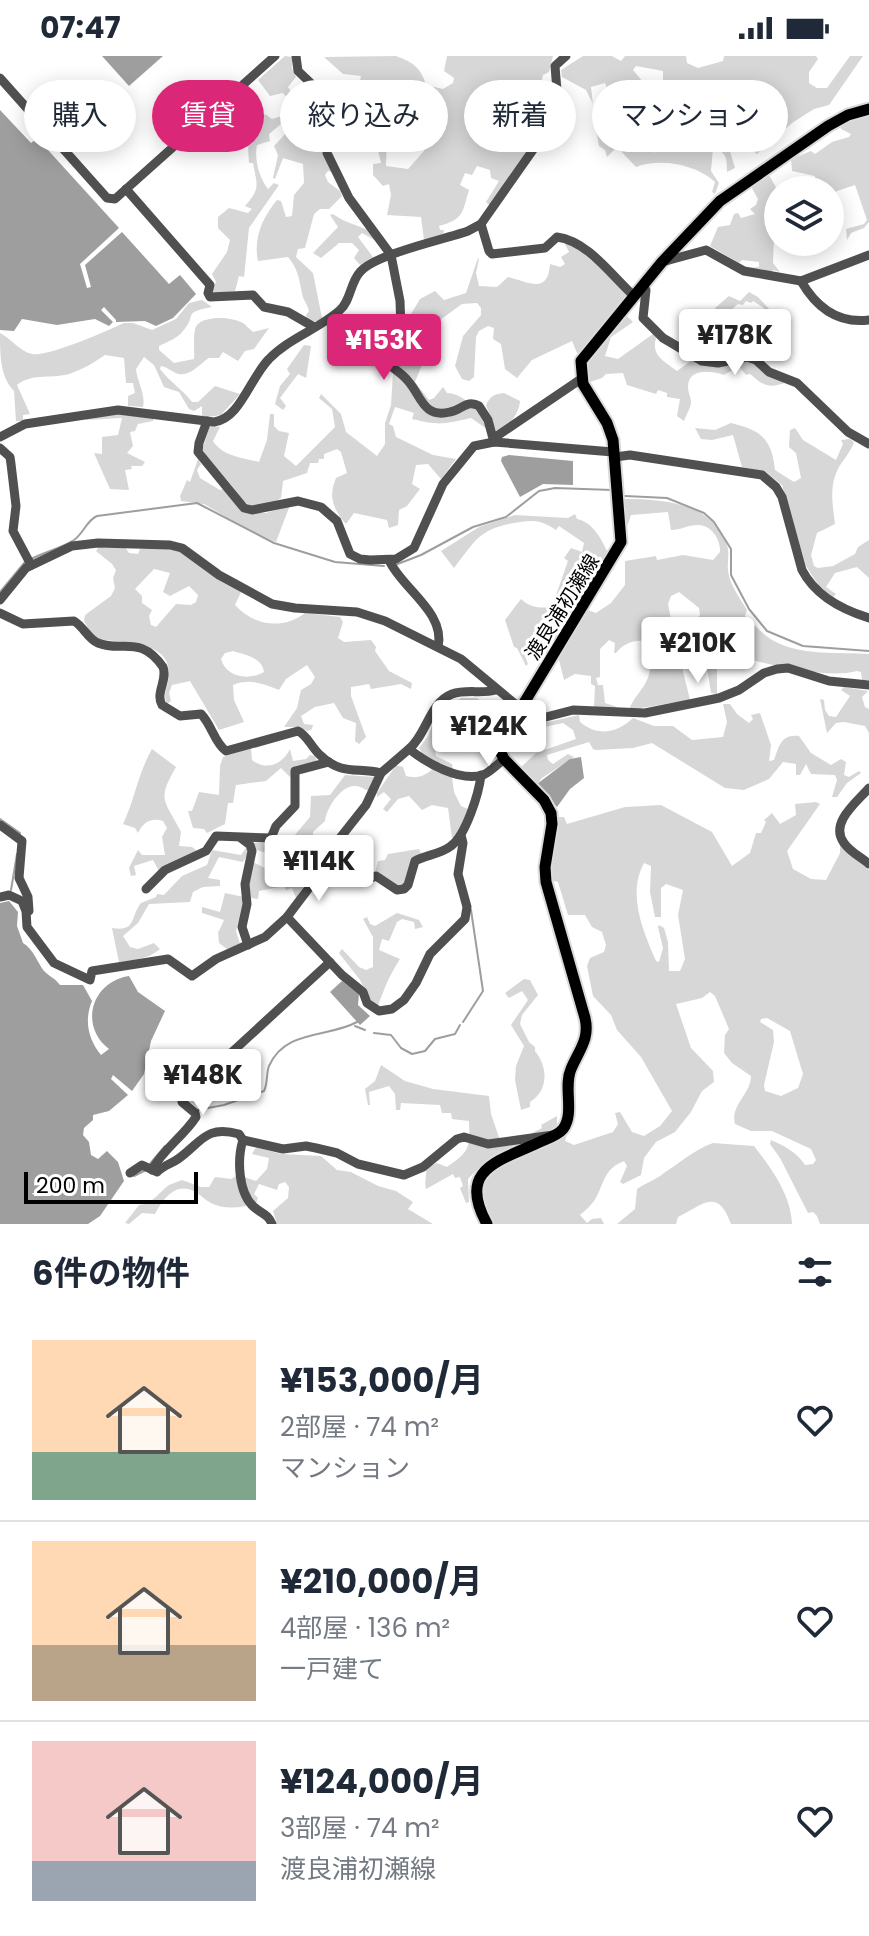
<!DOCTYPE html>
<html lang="ja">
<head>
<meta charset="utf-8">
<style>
	body { margin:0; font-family:Poppins,"Noto Sans JP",sans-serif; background:#f6f6f7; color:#1f2937; height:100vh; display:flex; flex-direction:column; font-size:30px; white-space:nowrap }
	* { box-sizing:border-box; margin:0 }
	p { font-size:26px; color:#747a83 }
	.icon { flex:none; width:44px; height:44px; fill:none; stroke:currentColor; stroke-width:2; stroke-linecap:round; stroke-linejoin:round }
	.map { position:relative; height:1168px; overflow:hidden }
	.drawer { display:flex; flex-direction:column; background:#fff; flex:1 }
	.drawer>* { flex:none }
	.guide { position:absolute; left:24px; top:24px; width:822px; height:72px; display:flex; gap:16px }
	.buttons { position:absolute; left:764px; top:120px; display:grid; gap:16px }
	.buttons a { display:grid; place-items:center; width:80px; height:80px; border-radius:50%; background:#fff; box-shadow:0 4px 20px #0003; font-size:40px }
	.scale { position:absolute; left:24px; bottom:20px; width:174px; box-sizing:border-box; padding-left:8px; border:4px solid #000; border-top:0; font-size:22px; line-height:28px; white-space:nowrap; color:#000; -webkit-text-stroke:6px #fff; paint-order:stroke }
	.price { position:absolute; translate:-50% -68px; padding:0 18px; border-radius:8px; background:#fff; color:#222; font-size:26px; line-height:52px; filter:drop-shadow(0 2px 4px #0008) }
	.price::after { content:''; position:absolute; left:50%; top:48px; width:24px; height:18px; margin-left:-12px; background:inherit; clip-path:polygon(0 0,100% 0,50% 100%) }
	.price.current { background:#db2777; color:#fff }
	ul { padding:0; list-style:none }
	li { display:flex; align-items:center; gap:24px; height:200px; padding:0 32px }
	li+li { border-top:2px solid #e0e1e3 }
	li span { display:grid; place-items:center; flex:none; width:224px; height:160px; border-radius:0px; color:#555 }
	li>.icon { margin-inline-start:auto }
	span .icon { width:96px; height:96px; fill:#fffc; stroke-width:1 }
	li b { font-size:34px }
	h2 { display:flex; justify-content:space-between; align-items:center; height:96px; padding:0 32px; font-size:34px }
	.chip { padding:0 28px; border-radius:36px; background:#fff; box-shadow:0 4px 20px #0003; font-size:28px; line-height:72px }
	.chip.current { background:#db2777; color:#fff }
	.status { display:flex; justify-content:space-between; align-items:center; height:56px; padding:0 40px; background:#fff; direction:ltr }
	.status svg { height:22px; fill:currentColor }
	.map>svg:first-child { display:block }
	.green { fill:#d7d7d7; fill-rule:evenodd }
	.water { fill:#9e9e9e }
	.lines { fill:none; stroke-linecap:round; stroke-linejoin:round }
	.stream { stroke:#9e9e9e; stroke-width:2 }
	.major-casing { stroke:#dbdbdb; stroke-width:15 }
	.minor { stroke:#505050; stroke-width:9 }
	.major { stroke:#000; stroke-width:11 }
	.labels { text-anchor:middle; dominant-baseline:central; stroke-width:6; stroke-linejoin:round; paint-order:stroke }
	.street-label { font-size:20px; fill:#000; stroke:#fff }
</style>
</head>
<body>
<div class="status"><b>07:47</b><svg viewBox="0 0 49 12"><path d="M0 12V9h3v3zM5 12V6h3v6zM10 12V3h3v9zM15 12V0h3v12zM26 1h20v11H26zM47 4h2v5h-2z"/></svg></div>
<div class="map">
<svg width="869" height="1168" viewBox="0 0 869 1168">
	<rect width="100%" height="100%" fill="#fff"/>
	<g class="green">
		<polygon points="285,0 292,1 292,12 296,21 288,31 292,37 287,42 283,37 270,40 258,24"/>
		<path d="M396,0C413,6 421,12 426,29L443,33L453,27L454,22L444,15L447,0H553L549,16L543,19C540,30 542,33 552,39C551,73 509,119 490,150L486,146L499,125L491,122L490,114L477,110L472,119L465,117L460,129L469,134C462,157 464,163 439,170L440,174H444L443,179L424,184L421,161L387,159L391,139L389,128L383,130L373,119V108L381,107L374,78L359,80L358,93H350L353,77L348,76L333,92L330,87C334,67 341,72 351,61C360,52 358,32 361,20L343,18L324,1ZM387,80L402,84L429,80L424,95L408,113L386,110Z"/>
		<path d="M583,0H612L621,5L625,0H686L687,7L698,12L723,5L724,0H816L818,3L809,16V27L817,32H827L850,0H863L829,49L814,53L792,67L757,98L735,82L729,92L735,112L727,116C727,103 727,96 713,92L711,115L719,127L715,138L712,136L715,126C695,108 660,102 636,111L617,91L607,101L605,94L599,90L595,68L598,55H608L613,46L605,27L591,31L593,48L586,34L562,21L561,14ZM636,10L663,15V31L672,34L676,28L693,40C685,59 695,70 692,88L677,86C665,99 647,99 633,89C629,72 634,65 645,53L665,68L670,78H673L668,60L649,47L648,32L633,14Z"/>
		<path d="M265,58L272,63L282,60L291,66L289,69L281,68L269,78L270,85L257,89C254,103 259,121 268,133L274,127L279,129L249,172L244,221L239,220L235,235L216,238L212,235L216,226L212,218L227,196L230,184L218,172V161L229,152L248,157L252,153L245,150C261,132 257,129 253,107H249C247,86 248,71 265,58Z"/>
		<polygon points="869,58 869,166 864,172 851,177 847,184 846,173 864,168 867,164 855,129 837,135 830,141 830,134 819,134 820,131 814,129 815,120 792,115 791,103 811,95 815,98 832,86 849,81 851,78 841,73 841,69"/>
		<path d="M303,70L309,72L311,77L304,87L308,91L316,83L320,85L323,98L333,116L328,115L325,119L328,126L340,135L342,140L329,153H320L314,158L305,192L298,193L296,201L313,217L322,262L319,266L307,264L306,259L309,255C307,247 303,244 302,237C299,222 298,213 288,201L258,205C253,182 263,161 277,144L281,145L286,161L292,160L294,139L304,127L303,108L283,102L275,123L273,122L278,99L274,90L287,76Z"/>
		<polygon points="768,117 778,135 778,174 774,181 773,207 780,216 773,214 772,217 747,212 759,211 759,206 742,204 739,207 710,190 718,171 730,169 734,158 738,157 741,162 755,158 750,153 756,149 758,143 750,129"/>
		<path d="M333,158C345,167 358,169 372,176L374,184L362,177L358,181L373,201L360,209L354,202L359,194L352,187H339L321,202L313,197L338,171L330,159Z"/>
		<path d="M569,186L608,218L629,242L581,297H577L572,285L532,304L517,322L505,313L501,288L493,283L494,272L488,270L479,275L476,281L474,321L469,325L462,323L455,310L463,280L481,259V252L477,247L462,248L440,264L415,326L429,344L434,342L443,331L447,337C464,337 482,358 487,373L471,362C443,368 441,370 412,363L414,357L395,351L389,368L393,370L396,381L433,399L456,403L441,423L428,408L416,409L412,428L420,433L407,450L399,454L398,469L389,472L387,464L354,457L346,468C333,453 328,441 336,422L347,417L341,396L337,393L324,398V403H319L318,407H310L307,417L283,425L281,442L275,446L253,450L243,446L232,430L202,395L210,369L220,371L213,385C222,400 243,402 259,406L267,384L270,358H274V370L279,375L289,377L284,400L296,410L335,371L332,353L319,342L321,338L341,358L346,376L377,400L385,388V367L391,349L395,285L420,243L435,235L444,244L466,237L478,202L479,203L476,217L479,230L497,231L508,221C529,226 548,239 550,208L560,211L565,208L561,201L569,196L565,188Z"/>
		<path d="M749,236L758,241L770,254L768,267L756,268L764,252L753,245L751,247L746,245L743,249L738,248L728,257L730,267L745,272L749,276L744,287L747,298L716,304L731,297L736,288C722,283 712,292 699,286L714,280L720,273L715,252L729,240L740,245Z"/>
		<path d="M202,244L212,251C181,257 198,258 183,275C178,282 167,286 159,290V294L174,307L194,303C195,294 192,276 197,269C206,259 232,261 243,267C246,269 249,273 253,276L269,272L254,293L245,295L238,305L223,296L219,302H209C200,307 192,320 179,318C174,317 167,311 161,310L160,313C169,325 182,333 192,346H198L215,330L240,338L221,359L202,362V350L194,355L189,353L179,336L164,331L154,309L144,301L136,313C137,325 146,339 143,351L128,350V340L135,337L133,327H126L124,302L105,299C93,307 85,312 72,317C53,324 33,316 17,329L30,358L23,359V365H16L14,335C0,321 0,298 0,277C12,283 19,295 32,298C48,301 107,275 124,267H133L152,274L176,263L189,247Z"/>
		<path d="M625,258L633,266L611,281L605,300L618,303L653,278L656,282C651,300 664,305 677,315L692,304L747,303L787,326C769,333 764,330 750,318L746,319L739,310L724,319C711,314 687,312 688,332C688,337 691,341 691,346C691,351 686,359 684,365L677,360L680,343L667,341V337L658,334L656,338L627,329L623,317L606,318L602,322L590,326L586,322C588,294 608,278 625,258Z"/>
		<polygon points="304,289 311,290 306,322 298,318 280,342 286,350 283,354 275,348 280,330 290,318 287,313"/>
		<path d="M504,337L520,345C519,359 508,371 496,375L486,349C490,340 495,338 504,337Z"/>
		<polygon points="116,356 155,361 153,365 138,368 135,375 130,376 133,390 127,397 145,406 142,410 131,410 132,413 125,414 129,434 110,433 94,397 102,398 102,381 118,379 122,362 86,364 85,360"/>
		<path d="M731,367C761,374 772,383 775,414L794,426L801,422L796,397L789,391L790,374L795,372L803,384L836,404L843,388L841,384L850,383L854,386C850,398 842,404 837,415C829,432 833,450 835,468L817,477L811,499L814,510L818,512L833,510L855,498L858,491L869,484V522L857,511L835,517L826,531L836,538L833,541L819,530L806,510L782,429L766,416L742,411L733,379L712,384L701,383L695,372L715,374Z"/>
		<polygon points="198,403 201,408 197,414 200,422 220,434 225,432 251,457 266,457 290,449 276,486 248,474 204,448 181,445 180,440 187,424 190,426"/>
		<path d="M626,443C663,443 713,447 727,489C730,498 727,506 728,514C729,528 740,542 747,554L745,560C754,568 763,579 774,585C800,600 840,596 869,598V624H862L861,616L857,615C826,624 760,606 728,598L717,608V638L711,637L706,606L684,598L676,588C654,586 631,578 616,597H614L615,587L609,584L600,593V621L596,622L598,629H603L605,647L617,651L616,653L594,651L595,630L591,628V620L575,618L564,624L558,600L585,553L596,557L611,547L625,529V505L656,500L657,504L683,499L713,504L720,496C721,485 712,468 697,469C688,469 681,474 671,474L668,456L631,459L628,468L625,469L622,446ZM679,536L699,552L700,559L689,573L701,588L698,593L674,578L668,548L671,540Z"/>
		<path d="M575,458L577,463C593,466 602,484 608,497L601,508L582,502L575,521L564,528L559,542L556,539L568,505L564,502L571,492L582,496L584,487L559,470L556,474C540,463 532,464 514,467C478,474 476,484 454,512L441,495L479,471L515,459L568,462Z"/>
		<path d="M125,491L129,497L138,498L140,493H174L185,497L241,536L235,549C254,570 283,574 305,557L340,561L343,566L338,582L344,586L371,584L376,591L375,595L389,615L412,627L411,633L401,628L371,633L369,628L351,631V640L366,681L359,688L355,685L356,667L343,662L334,647L315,651L301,660L304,668L313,669L312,673L308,675L296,671H284L297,652L301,634L311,628L315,621L307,609L286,623L279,634C264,628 249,622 233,629L234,644L244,666L219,674L190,625L172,629L169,637L171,645L167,648C162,637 169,629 169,617C169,582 116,588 94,582L84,565L85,559L111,540L115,532L113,522L116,514L112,508L96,495L98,492ZM154,513L170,517L163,536L170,540L189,530L198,539L196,546L191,549L176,548L156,571L151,569L149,560L152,554L142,547V540L135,533ZM233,595C245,599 262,601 264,616C248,625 226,621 221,603L225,597Z"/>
		<path d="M521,543C536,558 555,548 574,551L549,593L530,585L524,597L528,608L526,610L517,592L514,591L505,564Z"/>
		<path d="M679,599L690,644L629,654C635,637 651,629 650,608Z"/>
		<polygon points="844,631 868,635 862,641 865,651 869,653 869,677 865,670 844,666 836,667 827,677 820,643 824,644 825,654 829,660 836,661 850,640 841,634"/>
		<path d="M461,642H477L502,662L501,665L490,660L484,674L480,673L475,695L470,693L469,684L462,678L459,665H439C430,680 434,685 436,700L452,708L453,714L423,699L419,692L428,680L438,656L447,653Z"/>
		<path d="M723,648H730L737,658L749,667L753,663L751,659L760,657L771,689L769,705L774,704C779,690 781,678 799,680L811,697L831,709L841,703L846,706L844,719L849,721L859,715L861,717L847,727L837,741H832L837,724L835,719L811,718L806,708L800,719H796V708L783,706L769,723L744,734L725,732L652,687L633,692L596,694L593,693L589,686L547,699L548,704L553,708L568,698L574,701L542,722L537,728L520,712L536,697L576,683L573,674L563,667L535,673L519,682L512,680L508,700L505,698L512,674L579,659L580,666C598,681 617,677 633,662L654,670H673L692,684L723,681L727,666Z"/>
		<path d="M251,692L252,704C266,715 282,709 290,693L293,705L306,703L310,699L315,700L317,705L296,710L290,721L281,712L266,725L236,729L233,747H228L225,768L207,777L204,773L193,772L188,755H192L199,736L219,739L220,710L223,701Z"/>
		<path d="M152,693L176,711C156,745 165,744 181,776L179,790L192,791L197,795L159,815L153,804L134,810L136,819L131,820L129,812L138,794L142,799H165L162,781L167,772L163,765C151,761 143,766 138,777L135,772L123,768C135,743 138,717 152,693Z"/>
		<path d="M396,709L403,711L406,720C418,723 424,720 433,713L452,721L454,736L461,750L468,753L457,780L452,782L448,752L432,749L422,754L409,740L398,743L387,756L383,753L391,743L384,736L377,741V737Z"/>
		<path d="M345,719L375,721L369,735C364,733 360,730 355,730C341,729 326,753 325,765L313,776V779L305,788L316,797L328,786L331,790L296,842L292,832L286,834L284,830L259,835L258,843L251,842L249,828L253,806L274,817L279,811V804L276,800L257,794L253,787L270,786L280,779L289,786L310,761L311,740L330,739Z"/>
		<path d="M816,746L820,748L787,795L793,813L811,823L826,824L840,797V787L869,814V1168H820L817,1160L813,1156L808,1157L780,1102L770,1088L771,1084C784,1090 797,1096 805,1109L813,1108L816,1104L811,1093L772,1075H751L735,1068C730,1049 751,1038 751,1020L732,1007L724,997L725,979L729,973L715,940L710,936L702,942L676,948L691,992L713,1015L714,1026L702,1035L691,1056L675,1076L656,1086L644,1102L641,1119L623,1128L620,1126L627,1110L624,1105C602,1114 605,1128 594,1145C590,1150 585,1155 580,1159L587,1167L592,1163L601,1162L604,1168H491C484,1153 478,1134 487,1119L568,1075L565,1085L574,1089L613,1076L618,1068L615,1057L620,1056L632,1076L644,1080L660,1070L672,1055L641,1001L617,974L611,959L593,940L587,910L590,902L604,896L606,889L602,876L592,871L585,859H568L558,826L550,824L552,792L558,761H564L567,768L625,751L661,749L712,776L732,810L750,797L756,777H761L766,766L764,764L772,757L780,768L796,759L795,748ZM644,807L651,810L650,836L655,861H661V832L666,828L683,834L678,859L685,903L680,915H669L668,886L664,872L659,869L658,871L663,892L659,906L656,905C643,875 627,838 644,807ZM767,962L790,975L803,1018L798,1032L781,1040L765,1035L764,1029L774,986L773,974L760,966L761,963Z"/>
		<path d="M246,792L248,797L243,806L219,801L208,822L220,824V830L203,831L193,836L190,846L149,848L138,867L123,880L130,891L138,893L154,887L160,893C149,903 134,904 119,906L112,872C137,876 130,861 141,847L156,841L157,838L164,839L182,820L207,809L212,794L241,799Z"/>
		<polygon points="419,793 421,798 401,833 375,817 378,805 385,804 388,798"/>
		<polygon points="225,837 244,841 236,875 240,888 227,893 219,887 218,877 224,864 202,857 202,851 220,856"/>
		<path d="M397,857L419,864L423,871L415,873L414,866L402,863L397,866L389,885L382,883L379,894L400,903C389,920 384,933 378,950L370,943L360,924L339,897L342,893L359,911L366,914L373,911V881L363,863L367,861L370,868L375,870Z"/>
		<path d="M524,923L530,924L538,939L522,959L520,968L529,986L535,991V995C548,1011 549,1034 530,1046V1051L521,1054L515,1024L516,1010L524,990L511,969L528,944L522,935L509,942L505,937Z"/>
		<path d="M381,1009L405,1025L433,1033L489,1040L491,1058L501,1087L532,1083V1077L542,1072L541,1069L557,1060V1070C552,1074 547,1079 542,1083C518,1098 487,1100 468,1123L469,1146L466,1147L460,1132L463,1130L460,1121L455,1122L453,1118L426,1133C424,1126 427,1120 426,1112L437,1107L447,1111C470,1095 470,1092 469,1065L452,1063L451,1057H442L440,1049L401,1047L400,1054H396L395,1038L389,1030L369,1036L370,1049H368L365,1033L375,1025Z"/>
		<path d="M713,1087L754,1090C772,1113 791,1139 792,1168H731C718,1132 705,1147 678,1161L676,1168H617L635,1153L637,1133C645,1127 656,1124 664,1117C681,1106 694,1094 713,1087Z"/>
		<path d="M256,1091L281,1098L321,1100L337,1114L351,1116L378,1130L396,1135L413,1146L408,1153L433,1168H277L273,1155L288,1142L289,1131L285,1126L279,1128L277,1134L259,1128L254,1138L258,1142L256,1147C243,1152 224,1154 211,1147C205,1144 201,1139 195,1136C176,1125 163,1143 155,1158L142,1157L129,1168L125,1167L139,1149C154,1147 158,1137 169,1129C173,1127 178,1126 182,1124L201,1131H209L215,1121L231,1123L238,1119L256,1125L267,1113L269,1102L252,1098Z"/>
	</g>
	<g class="water">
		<polygon points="102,0 163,0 129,30"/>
		<polygon points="0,54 31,87 37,82 119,172 80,208 87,232 91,231 85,209 122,176 169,228 180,219 196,238 173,262 156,270 145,265 116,266 116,264 104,251 101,254 113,266 109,270 95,263 57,269 22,263 14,275 0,274"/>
		<polygon points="509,399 573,405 573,429 543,428 520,441 501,405 502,401"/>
		<polygon points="581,701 584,722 570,733 557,751 537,728 570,703"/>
		<path d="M9,845L18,856L17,870L23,887C34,894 37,906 44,915C50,921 55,922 60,929H83L92,945C84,964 88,983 101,999L109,993C79,970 91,926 129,920L138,936L165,955L151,985L144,1018L132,1035L113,1019L111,1023L128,1039L109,1055L93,1059V1064L84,1072L83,1079L89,1086L91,1099L98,1103L107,1095L118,1106L124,1125L100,1160L88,1168H0V847Z"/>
		<polygon points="342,925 359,938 358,949 370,960 360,969 330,936"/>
	</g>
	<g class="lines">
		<g class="stream">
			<polyline points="625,440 667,442 704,457 714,466 731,493 731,519 749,553 767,575 803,590 869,595"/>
			<path d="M31,503C45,496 61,492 74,484C84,477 86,465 97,460L197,447L274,487L335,506L384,510"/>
			<polyline points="395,509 421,499 473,471 506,461 539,435 555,432 612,434"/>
			<polyline points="0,536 25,506"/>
			<polyline points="0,763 20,777 19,779"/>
			<polyline points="11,834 17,798"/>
			<polyline points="463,966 483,935 471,854"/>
			<polyline points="355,970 365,974"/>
			<polyline points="374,977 391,979 401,992 412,998 425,995 435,983 455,978 460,969"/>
			<path d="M197,1054L224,1049L264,1035C268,1027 266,1018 269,1010C285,973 328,982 357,966"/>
			<polyline points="149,1109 165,1090"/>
			<polyline points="134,1120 146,1114"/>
		</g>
		<defs>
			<path id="major" d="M487,1168C456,1112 500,1105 542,1085C549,1082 558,1079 563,1073C575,1057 563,1031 571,1013C579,994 590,983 585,962L546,826L545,811L552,768L551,757L544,744L504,703L500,695L512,667L621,486L613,384L607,367L583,328L581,305L662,206L720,145L828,70L848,59L869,53"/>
		</defs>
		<use href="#major" class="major-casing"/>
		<g class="minor">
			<path d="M296,0L298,15L318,34L330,55L327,97L349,142L391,199L400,245L401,273L390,286L389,308C395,314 403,318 408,325C421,339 423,363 450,356C462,354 467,343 479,350L488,364L494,386"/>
			<polyline points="0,22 107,142 115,143 275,0"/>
			<polyline points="126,133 210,229 208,237 210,241 253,239 264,251 288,256 314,271"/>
			<path d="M481,168L489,195L492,198L545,192L557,181C588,185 612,220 634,240"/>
			<polyline points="662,206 706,194 744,215 801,225 869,199"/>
			<path d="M801,225C816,251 837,268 869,264"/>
			<polyline points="642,230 646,234 643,262 663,282 702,305 718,307 747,301 756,304 769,316 797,327 848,376 869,388"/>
			<polyline points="207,365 199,387 198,396 244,452 252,454 298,445 321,451 337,465 350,498 360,503 370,504 396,503 414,492 443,428 474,390 494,386 613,396"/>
			<path d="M0,381L25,368L118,354L214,366C240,363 250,322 269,303C289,282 319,273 340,254C351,244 350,227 360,216C375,198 443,184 468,175L481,168L554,64L558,47L555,10L566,0"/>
			<polyline points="494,382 581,323"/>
			<polyline points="0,392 10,401 11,408 16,450 13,475 31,509"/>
			<path d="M615,401L630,399L762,419L776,431L782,441L802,514C815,539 843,554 869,562"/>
			<path d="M389,504C401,532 446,556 438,591"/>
			<polyline points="0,544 26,512 72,490 98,487 170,489 182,492 219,519 272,548 295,552 357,556 385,565 461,603 520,652"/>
			<path d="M0,557L23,568L74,565C84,571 88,583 98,587C122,597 140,578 163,611C168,624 155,637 162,649L180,660L201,658C212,669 214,686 226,695L298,675C308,680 311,691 320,699C342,720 357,711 381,717"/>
			<polyline points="512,667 515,669 573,654 645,657 719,642 739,634 764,617 777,613 788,612 829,625 869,629"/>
			<path d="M409,693C427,678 429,647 452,638C466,633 482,638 496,634"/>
			<path d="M869,732C857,746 829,767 844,787C850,796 861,801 869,808"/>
			<polyline points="0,769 22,785 19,822 28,841 29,855"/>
			<polyline points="242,783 250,789 252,795 245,828 247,848 242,871 248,889"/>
			<path d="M321,814L335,811C352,822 357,828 376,820L397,834L404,833L408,829L415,805C426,799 441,798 451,790C466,779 479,737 481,719"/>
			<polyline points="146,833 165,814 206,795 216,780 271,782 276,770 295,750 295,715 329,706"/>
			<path d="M0,841L9,839L22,845L26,855L27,871L54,907L90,924L92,915L168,903L192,920L216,903L265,881L287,861L312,828L336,787L366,749L381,717L409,693C427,707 459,726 483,719C490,716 498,708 504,703"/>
			<polyline points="287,861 342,919 363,936 367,947 379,955 392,953 404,944 416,927 430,898 465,863 467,851 458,818 463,787 461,779"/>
			<path d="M243,1084C237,1103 238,1137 254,1151C262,1158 268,1158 272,1168"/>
			<path d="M152,1114C163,1093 183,1081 196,1061L195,1057L182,1046V1042L330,906"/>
			<path d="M130,1117L142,1109L157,1116C164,1109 171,1108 178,1103C202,1086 205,1069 239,1078L243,1084L283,1093L306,1090L316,1092L337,1097L358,1108L404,1119L423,1111L457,1083L464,1081L488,1088L553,1079"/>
		</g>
		<use href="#major" class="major"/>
	</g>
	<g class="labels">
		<g class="street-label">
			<text transform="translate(562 551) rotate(-58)">渡良浦初瀬線</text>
		</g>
	</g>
</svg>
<div class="buttons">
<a><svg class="icon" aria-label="layers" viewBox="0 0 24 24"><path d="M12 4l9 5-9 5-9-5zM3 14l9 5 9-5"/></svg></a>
</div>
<div class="scale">200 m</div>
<b class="price" style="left:735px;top:321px">¥178K</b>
<b class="price current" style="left:384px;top:326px">¥153K</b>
<b class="price" style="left:698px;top:629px">¥210K</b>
<b class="price" style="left:489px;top:712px">¥124K</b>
<b class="price" style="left:319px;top:847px">¥114K</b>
<b class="price" style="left:203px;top:1061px">¥148K</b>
<div class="guide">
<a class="chip">購入</a>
<a class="chip current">賃貸</a>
<a class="chip">絞り込み</a>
<a class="chip">新着</a>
<a class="chip">マンション</a>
</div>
</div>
<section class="drawer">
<h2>6件の物件<svg class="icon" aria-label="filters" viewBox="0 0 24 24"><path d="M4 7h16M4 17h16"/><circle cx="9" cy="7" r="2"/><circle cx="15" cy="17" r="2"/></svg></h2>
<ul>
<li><span style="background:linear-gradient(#ffd9b3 70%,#7fa58c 0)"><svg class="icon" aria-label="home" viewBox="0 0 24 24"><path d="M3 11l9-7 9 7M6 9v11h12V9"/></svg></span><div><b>¥153,000/月</b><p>2部屋 · 74 m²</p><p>マンション</p></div><svg class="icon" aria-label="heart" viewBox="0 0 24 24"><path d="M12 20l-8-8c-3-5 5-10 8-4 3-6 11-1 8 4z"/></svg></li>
<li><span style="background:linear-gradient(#ffd9b3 65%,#b9a48a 0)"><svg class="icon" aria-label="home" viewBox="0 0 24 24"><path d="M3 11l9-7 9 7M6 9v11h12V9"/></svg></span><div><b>¥210,000/月</b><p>4部屋 · 136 m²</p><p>一戸建て</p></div><svg class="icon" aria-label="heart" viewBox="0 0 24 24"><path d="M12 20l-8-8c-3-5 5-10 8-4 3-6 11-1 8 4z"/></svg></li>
<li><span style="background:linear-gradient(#f6c9c9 75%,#9aa5b1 0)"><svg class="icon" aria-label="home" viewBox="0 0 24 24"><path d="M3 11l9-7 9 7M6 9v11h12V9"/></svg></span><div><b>¥124,000/月</b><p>3部屋 · 74 m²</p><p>渡良浦初瀬線</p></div><svg class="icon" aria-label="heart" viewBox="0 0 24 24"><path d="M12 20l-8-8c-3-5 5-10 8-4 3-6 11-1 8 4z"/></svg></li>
</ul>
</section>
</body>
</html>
